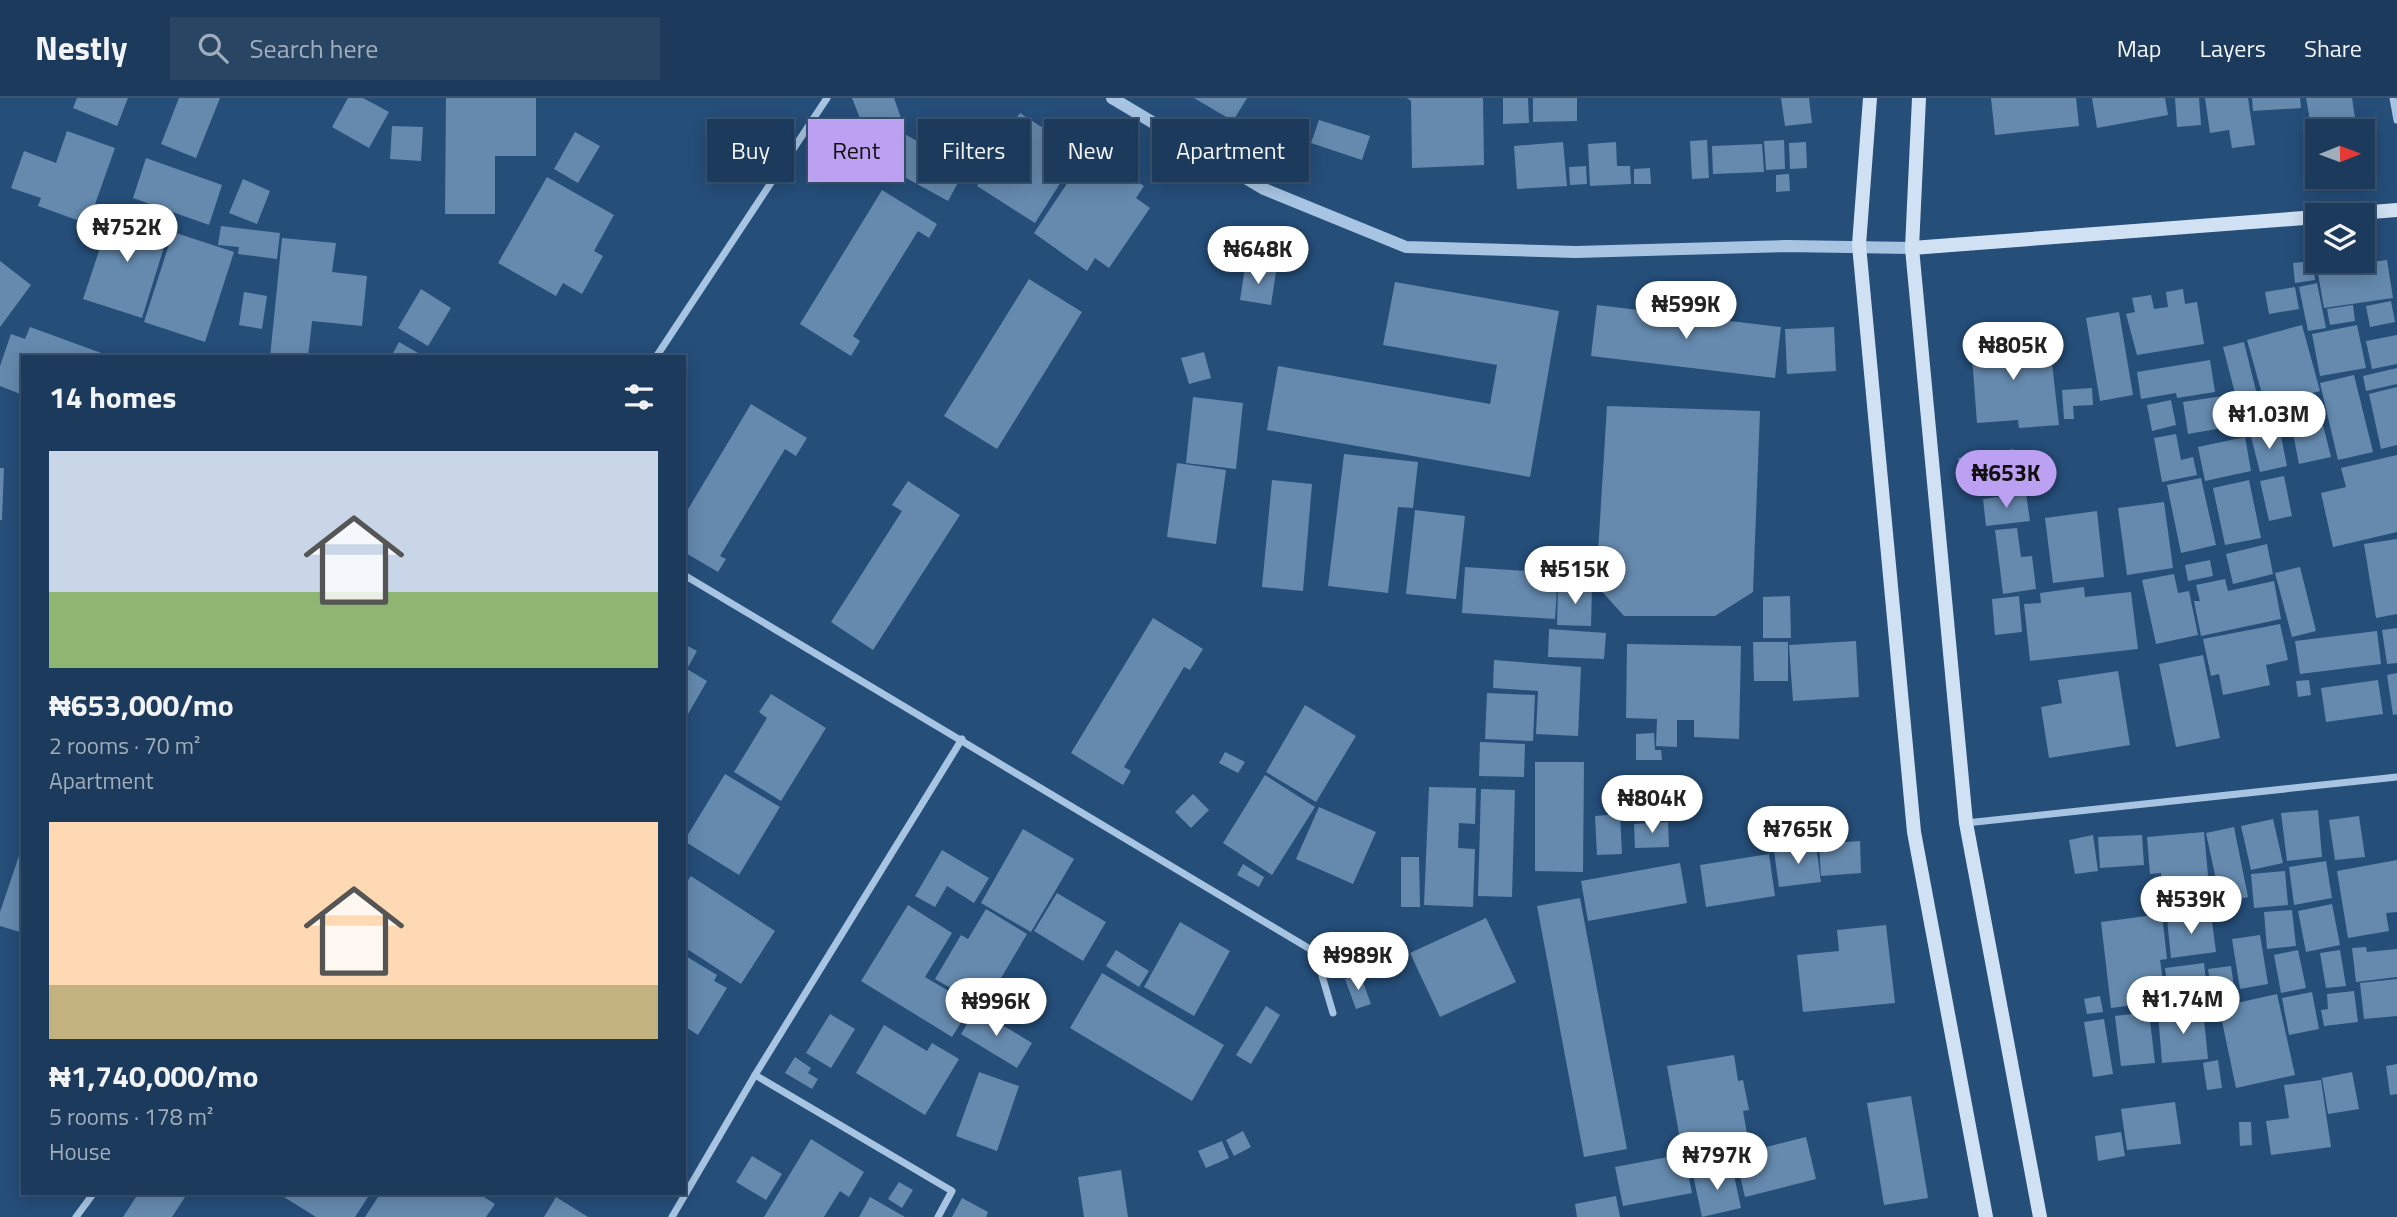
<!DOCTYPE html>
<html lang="en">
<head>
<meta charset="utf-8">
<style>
	body { margin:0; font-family:"Titillium Web",sans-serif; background:#294564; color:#f1f3f6; height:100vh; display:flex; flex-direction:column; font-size:26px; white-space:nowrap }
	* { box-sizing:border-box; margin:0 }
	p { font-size:23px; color:#a0adbb }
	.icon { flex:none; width:38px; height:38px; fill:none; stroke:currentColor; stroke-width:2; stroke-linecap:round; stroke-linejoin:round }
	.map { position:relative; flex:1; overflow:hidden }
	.details { position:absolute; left:21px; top:257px; width:665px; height:840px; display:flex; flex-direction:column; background:#1c3a5b; border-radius:0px; box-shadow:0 4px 18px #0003,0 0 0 2px #3a5471 }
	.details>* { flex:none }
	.guide { position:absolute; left:707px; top:21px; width:665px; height:63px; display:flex; gap:14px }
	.needle { width:46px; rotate:89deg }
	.controls { position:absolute; left:2305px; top:21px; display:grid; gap:14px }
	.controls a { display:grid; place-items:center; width:70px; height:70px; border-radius:0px; background:#1c3a5b; box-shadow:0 4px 18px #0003,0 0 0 2px #3a5471; font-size:35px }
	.price { position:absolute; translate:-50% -60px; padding:0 16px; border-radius:24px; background:#fff; color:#222; font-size:23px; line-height:46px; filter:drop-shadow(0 2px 4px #0008) }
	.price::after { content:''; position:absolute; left:50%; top:42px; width:21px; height:16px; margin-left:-10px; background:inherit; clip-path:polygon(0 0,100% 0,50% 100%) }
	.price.on { background:#bca0f2; color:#111 }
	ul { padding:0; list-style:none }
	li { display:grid; align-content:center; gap:14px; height:371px; padding:0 28px }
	li span { display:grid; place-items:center; height:217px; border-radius:0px; color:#555 }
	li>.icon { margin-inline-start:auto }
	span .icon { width:126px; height:126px; fill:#fffc; stroke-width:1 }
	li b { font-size:30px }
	h2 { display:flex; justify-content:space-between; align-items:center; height:84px; padding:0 28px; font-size:30px }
	.tag { padding:0 24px; border-radius:0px; background:#1c3a5b; box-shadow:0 4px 18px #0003,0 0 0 2px #3a5471; font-size:24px; line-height:63px }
	.tag.on { background:#bca0f2; color:#111 }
	header { display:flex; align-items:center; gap:42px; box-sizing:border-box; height:98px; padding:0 35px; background:#1c3a5b; border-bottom:2px solid #3a5471 }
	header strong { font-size:33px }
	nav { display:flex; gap:38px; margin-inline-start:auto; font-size:24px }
	.search { width:490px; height:63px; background:#294564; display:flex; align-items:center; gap:18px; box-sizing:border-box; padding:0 24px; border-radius:0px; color:#a0adbb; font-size:26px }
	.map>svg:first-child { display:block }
	.building { fill:#658aae }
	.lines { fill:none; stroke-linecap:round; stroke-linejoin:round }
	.minor { stroke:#a7c5e3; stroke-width:7 }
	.tertiary { stroke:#a7c5e3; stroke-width:12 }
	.secondary { stroke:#d0e1f4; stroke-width:14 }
</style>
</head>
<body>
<header>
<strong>Nestly</strong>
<div class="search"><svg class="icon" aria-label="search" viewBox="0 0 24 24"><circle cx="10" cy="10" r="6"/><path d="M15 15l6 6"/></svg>Search here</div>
<nav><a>Map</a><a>Layers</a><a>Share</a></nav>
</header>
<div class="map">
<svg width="2397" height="1119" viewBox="0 0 2397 1119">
	<rect width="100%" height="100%" fill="#254e79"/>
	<g class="building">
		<polygon points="77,0 128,0 117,28 73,10"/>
		<polygon points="179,0 220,0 196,60 161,46"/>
		<polygon points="348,0 363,0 389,14 369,50 332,29"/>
		<polygon points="446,0 536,0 536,58 495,58 495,116 445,116"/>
		<polygon points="852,0 894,0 902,23 866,36"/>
		<polygon points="1194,0 1247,0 1233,23"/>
		<polygon points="1407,0 1483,0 1484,67 1412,70 1411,3"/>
		<polygon points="1503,0 1528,0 1529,25 1503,26"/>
		<polygon points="1533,0 1577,0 1577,23 1533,24"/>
		<polygon points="1781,0 1809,0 1812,25 1785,28"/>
		<polygon points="1991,0 2076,0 2079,28 1995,37"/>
		<polygon points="2092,0 2165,0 2168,17 2097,30"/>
		<polygon points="2175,0 2199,0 2201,27 2177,29"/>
		<polygon points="2205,0 2248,0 2255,47 2232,50 2229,32 2210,35"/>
		<polygon points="2252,0 2300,0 2301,10 2253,13"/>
		<polygon points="2306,0 2352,0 2355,20 2311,28"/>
		<polygon points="1020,15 1080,54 1035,125 977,88 986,75 977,69 1005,25 1011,28"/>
		<polygon points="1319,22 1370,38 1362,62 1311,45"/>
		<polygon points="927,23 955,38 945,58 966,70 948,103 879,65 898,32 917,43"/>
		<polygon points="392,28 423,29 421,63 390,61"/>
		<polygon points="67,33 115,50 88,126 38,108 41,100 11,90 24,53 56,65"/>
		<polygon points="575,34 600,48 578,85 554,71"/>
		<polygon points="1707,42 1709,80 1692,81 1690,43"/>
		<polygon points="1784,42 1785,71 1766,72 1764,43"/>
		<polygon points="1563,44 1567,88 1517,91 1514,48"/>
		<polygon points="1616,44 1617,68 1630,68 1631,86 1590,88 1588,46"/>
		<polygon points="1806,44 1807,70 1790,71 1789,45"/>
		<polygon points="1762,46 1764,74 1713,76 1712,48"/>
		<polygon points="1100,57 1144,88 1136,100 1150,110 1109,170 1095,160 1087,173 1034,135 1080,66 1089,72"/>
		<polygon points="146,60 222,87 209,127 133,100"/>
		<polygon points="1586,68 1587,86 1570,87 1569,69"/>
		<polygon points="1650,70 1651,86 1634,86 1634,71"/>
		<polygon points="1789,76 1790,93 1776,94 1776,77"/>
		<polygon points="547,79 614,117 594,153 603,158 582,196 563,185 556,198 498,165"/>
		<polygon points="243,81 270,93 257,126 229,115"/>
		<polygon points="882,92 937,126 929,140 918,133 853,238 860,243 851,258 800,226"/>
		<polygon points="113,111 170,130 142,220 83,201"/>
		<polygon points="221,128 280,135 277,161 238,156 239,149 218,147"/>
		<polygon points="173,134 234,154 205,244 144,224"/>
		<polygon points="282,140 336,145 332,174 367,178 362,228 312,223 308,259 270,259"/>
		<polygon points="2371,156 2372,164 2387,162 2393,200 2324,210 2316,164 2362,163 2362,157"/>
		<polygon points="0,163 31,187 0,229"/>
		<polygon points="2313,163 2315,182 2295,185 2293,165"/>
		<polygon points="1245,169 1276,174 1271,207 1240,202"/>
		<polygon points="1029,181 1082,214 997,351 944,318"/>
		<polygon points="1395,184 1559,213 1530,379 1267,332 1278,268 1490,306 1497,267 1383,247"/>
		<polygon points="2317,185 2326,230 2308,233 2299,189"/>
		<polygon points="2295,189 2299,211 2269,216 2265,194"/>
		<polygon points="421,191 451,210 428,248 398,230"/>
		<polygon points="2183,191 2185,206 2197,204 2204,246 2137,257 2126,216 2135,214 2132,200 2151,197 2154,211 2168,209 2166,194"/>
		<polygon points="244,194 267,198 262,231 239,227"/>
		<polygon points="2391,203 2395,224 2370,229 2366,208"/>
		<polygon points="1597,207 1781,229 1775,280 1591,258"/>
		<polygon points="2353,207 2355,223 2330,227 2327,211"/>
		<polygon points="2119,214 2133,297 2100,303 2086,220"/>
		<polygon points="2302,227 2320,293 2312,295 2316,308 2269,321 2247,242"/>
		<polygon points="2357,227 2366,270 2320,278 2312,236"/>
		<polygon points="30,229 104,256 103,259 23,259 23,297 0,288 0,268 11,236 25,241"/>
		<polygon points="1834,229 1836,273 1787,276 1785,231"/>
		<polygon points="1995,230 1997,251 2050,247 2059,327 2019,330 2018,322 1977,325 1970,232"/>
		<polygon points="2397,237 2397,266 2372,271 2366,243"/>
		<polygon points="399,244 425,259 391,259"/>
		<polygon points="2244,244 2258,301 2238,307 2223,249"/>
		<polygon points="1204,254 1211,280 1189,286 1181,260"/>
		<polygon points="2210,262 2215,294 2177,300 2176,295 2141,301 2137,274"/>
		<polygon points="2397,270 2397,286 2366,293 2363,278"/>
		<polygon points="2354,277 2373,354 2338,362 2320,285"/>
		<polygon points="2397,289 2397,347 2381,351 2369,296"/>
		<polygon points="2092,290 2093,307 2073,308 2074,321 2064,321 2062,292"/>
		<polygon points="2223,298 2228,329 2188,336 2183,304"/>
		<polygon points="1193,299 1243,305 1236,371 1186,365"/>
		<polygon points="2171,302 2176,327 2152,333 2147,307"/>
		<polygon points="2258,304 2262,319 2244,323 2240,308"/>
		<polygon points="751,306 807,340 796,358 785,351 720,458 726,461 718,474 684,454 684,418"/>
		<polygon points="1607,308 1760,313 1753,494 1715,518 1624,518 1596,487"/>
		<polygon points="2322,323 2331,359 2299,366 2292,330"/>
		<polygon points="2280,333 2287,368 2260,374 2251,339"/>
		<polygon points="2176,336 2181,362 2193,359 2197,377 2162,384 2154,340"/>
		<polygon points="2245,339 2251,373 2205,383 2198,349"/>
		<polygon points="2014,351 2018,375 1962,383 1958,360"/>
		<polygon points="1344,356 1418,364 1413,410 1398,409 1388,495 1328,488"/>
		<polygon points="2397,357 2397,434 2333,449 2321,395 2346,389 2341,370"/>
		<polygon points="1177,365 1226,372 1216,446 1167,439"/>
		<polygon points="0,370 4,370 2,422 0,422"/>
		<polygon points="2284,378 2292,418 2269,423 2260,383"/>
		<polygon points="2201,380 2216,447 2181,455 2167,387"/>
		<polygon points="1272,382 1312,386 1303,493 1262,489"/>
		<polygon points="2249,382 2261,440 2225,447 2213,390"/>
		<polygon points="908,383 960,417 873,552 831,524 902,413 892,407"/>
		<polygon points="2026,395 2030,423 1986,428 1983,401"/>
		<polygon points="2164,404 2173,470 2127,477 2118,410"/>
		<polygon points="1415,412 1465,418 1456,501 1406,496"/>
		<polygon points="2097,413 2104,479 2053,485 2045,420"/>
		<polygon points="2017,430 2021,459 2032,458 2036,491 2003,496 1995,432"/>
		<polygon points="2397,441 2397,516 2376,520 2364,446"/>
		<polygon points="2267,446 2273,476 2233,486 2226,456"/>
		<polygon points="2210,462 2213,478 2188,483 2185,467"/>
		<polygon points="1465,469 1558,475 1555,521 1462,515"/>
		<polygon points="2300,469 2316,533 2292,539 2275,475"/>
		<polygon points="2174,476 2178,495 2189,493 2198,537 2156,546 2142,482"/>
		<polygon points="2225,481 2228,493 2274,483 2281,521 2201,538 2194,503 2200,503 2196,487"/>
		<polygon points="1558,488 1592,489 1591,528 1557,527"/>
		<polygon points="2084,489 2085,499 2131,494 2138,551 2030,563 2024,506 2041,505 2040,495"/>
		<polygon points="1790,498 1791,540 1763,540 1763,499"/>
		<polygon points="2019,498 2022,534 1995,537 1992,501"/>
		<polygon points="1153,520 1203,551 1190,572 1184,569 1124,669 1131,673 1123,687 1071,655"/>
		<polygon points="2280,526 2288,562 2266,567 2270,587 2223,597 2219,576 2211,578 2203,541"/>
		<polygon points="2397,530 2397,565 2387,566 2382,532"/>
		<polygon points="1549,531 1606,535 1604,561 1548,559"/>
		<polygon points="2377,533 2381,566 2300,576 2295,543"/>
		<polygon points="1856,543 1859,599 1793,603 1789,547"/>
		<polygon points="1753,544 1788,544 1788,583 1754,583"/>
		<polygon points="684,546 697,553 687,571 707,583 684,623"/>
		<polygon points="1627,546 1741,548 1739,641 1694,639 1694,622 1677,622 1677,649 1656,648 1657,621 1626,620"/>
		<polygon points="2203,557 2220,640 2176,649 2159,566"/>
		<polygon points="1494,562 1581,569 1578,638 1536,636 1538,593 1493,590"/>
		<polygon points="2118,573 2130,647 2049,660 2041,609 2062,605 2058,582"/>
		<polygon points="2397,575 2397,616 2393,617 2387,577"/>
		<polygon points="2309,582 2311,597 2298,599 2296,583"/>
		<polygon points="2378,582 2383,616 2326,624 2321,590"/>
		<polygon points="1487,595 1535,597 1533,643 1485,641"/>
		<polygon points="771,596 826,630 781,703 734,674 767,620 759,614"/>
		<polygon points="1305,607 1356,638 1316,704 1266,674"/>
		<polygon points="1654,635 1655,652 1661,652 1662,662 1636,662 1636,636"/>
		<polygon points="1480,644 1525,646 1524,679 1479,678"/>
		<polygon points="1225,654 1245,664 1238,675 1219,665"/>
		<polygon points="1535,664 1584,664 1583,774 1535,773"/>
		<polygon points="725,676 780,709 739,777 684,743"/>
		<polygon points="1265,677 1315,709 1272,777 1223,745"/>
		<polygon points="1429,689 1476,690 1475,726 1459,725 1458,750 1475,751 1473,809 1424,807"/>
		<polygon points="1481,691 1515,692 1512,799 1478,798"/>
		<polygon points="1193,696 1209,712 1191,730 1175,714"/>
		<polygon points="1814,708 1815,744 1783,745 1782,709"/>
		<polygon points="1319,709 1376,734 1353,786 1296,761"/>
		<polygon points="2318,712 2322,759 2287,763 2281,715"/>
		<polygon points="1620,716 1622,756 1597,757 1595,718"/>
		<polygon points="2359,718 2365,759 2335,762 2329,722"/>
		<polygon points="2273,721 2283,765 2251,772 2241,728"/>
		<polygon points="1668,724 1669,749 1635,750 1634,726"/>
		<polygon points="2234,729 2248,799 2221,805 2206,735"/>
		<polygon points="1023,731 1074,761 1031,834 981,805"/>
		<polygon points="2204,734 2210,799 2163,803 2161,775 2150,776 2147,739"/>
		<polygon points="2093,737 2098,773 2075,776 2069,742"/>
		<polygon points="2142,737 2144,767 2100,770 2098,739"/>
		<polygon points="1860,743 1861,775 1821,778 1819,746"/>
		<polygon points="1816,747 1821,784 1779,789 1774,753"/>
		<polygon points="22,749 23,749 23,835 0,828 0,814"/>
		<polygon points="942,752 989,780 974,805 947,788 935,809 915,798"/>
		<polygon points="1769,756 1775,798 1706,809 1700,767"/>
		<polygon points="1401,759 1419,759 1420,809 1401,809"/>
		<polygon points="2397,762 2397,814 2386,815 2389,833 2348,840 2337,773"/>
		<polygon points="2326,763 2332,800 2294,807 2289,769"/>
		<polygon points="1680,765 1687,805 1588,823 1581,783"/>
		<polygon points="1243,766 1264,779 1259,789 1237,777"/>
		<polygon points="2285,773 2288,807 2254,810 2251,776"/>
		<polygon points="691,778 775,833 741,886 684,849 684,788"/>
		<polygon points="1057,795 1106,824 1083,863 1034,833"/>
		<polygon points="1580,800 1627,1051 1584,1059 1537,808"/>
		<polygon points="2332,806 2340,847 2306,854 2298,813"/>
		<polygon points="908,807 952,835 925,879 972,907 952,939 861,883"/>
		<polygon points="986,811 1027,836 984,909 935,881 961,837 968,841"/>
		<polygon points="2292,812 2296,848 2267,851 2264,814"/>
		<polygon points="2211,815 2216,854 2171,860 2167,821"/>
		<polygon points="2162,816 2167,861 2160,862 2166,903 2111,910 2101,824"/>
		<polygon points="1486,820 1516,884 1440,919 1410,855"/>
		<polygon points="1180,824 1230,853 1194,918 1144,889"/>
		<polygon points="1886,827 1895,905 1803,914 1797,857 1839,853 1837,832"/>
		<polygon points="2260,837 2268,886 2240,891 2232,841"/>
		<polygon points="2366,849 2367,854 2397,851 2397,879 2356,884 2352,850"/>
		<polygon points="1116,852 1149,873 1139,889 1106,868"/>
		<polygon points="2298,852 2306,890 2281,895 2274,857"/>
		<polygon points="2340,852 2346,888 2326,890 2320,855"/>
		<polygon points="684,857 717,877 714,883 727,890 698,937 684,928"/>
		<polygon points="2204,865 2208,900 2169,904 2165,870"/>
		<polygon points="2231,868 2236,902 2213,905 2208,871"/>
		<polygon points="1102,875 1224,947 1192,1003 1070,930"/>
		<polygon points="1360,876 1371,906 1356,911 1345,881"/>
		<polygon points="2397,881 2397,918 2364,921 2360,885"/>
		<polygon points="2354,893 2358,924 2324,928 2321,912 2328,911 2327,896"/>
		<polygon points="2312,894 2319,931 2289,937 2282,900"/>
		<polygon points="2277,896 2295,977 2236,990 2219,909"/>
		<polygon points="2100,898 2103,914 2087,916 2084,901"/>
		<polygon points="1266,908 1280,917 1251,966 1236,957"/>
		<polygon points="976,911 1032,945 1017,970 961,936"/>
		<polygon points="2203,911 2208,961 2162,965 2158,915"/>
		<polygon points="2149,914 2155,965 2121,968 2115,918"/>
		<polygon points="830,916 855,931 831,970 806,955"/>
		<polygon points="2104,921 2113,976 2093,979 2084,924"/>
		<polygon points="884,927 927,953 932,945 959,961 925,1017 856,975"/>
		<polygon points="1734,957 1738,983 1743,982 1749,1012 1743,1013 1748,1041 1682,1053 1667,968"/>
		<polygon points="795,959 811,970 808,975 818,981 812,991 785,975"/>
		<polygon points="2218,962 2222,990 2207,992 2203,965"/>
		<polygon points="2397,966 2397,996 2390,997 2386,968"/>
		<polygon points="979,974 1019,988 997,1053 956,1038"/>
		<polygon points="2352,974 2359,1011 2328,1016 2322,980"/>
		<polygon points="2321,982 2331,1049 2271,1057 2266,1023 2289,1020 2284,987"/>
		<polygon points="1911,998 1928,1100 1884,1107 1867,1005"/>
		<polygon points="2175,1004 2181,1046 2127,1052 2121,1011"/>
		<polygon points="2239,1024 2251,1024 2252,1047 2240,1048"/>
		<polygon points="1243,1033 1251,1049 1234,1058 1226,1042"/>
		<polygon points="2121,1034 2125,1058 2098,1063 2095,1038"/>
		<polygon points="1806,1039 1816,1081 1745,1099 1735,1057"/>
		<polygon points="811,1041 864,1074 849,1099 840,1093 824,1119 764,1119"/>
		<polygon points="1222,1043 1229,1060 1206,1070 1198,1053"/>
		<polygon points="1684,1056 1692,1095 1623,1108 1615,1069"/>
		<polygon points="752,1058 782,1076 766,1102 736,1084"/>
		<polygon points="1732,1068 1741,1110 1702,1119 1693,1077"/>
		<polygon points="1121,1072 1128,1119 1084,1119 1078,1079"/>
		<polygon points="899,1084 913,1092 902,1110 888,1101"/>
		<polygon points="138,1096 179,1096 185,1099 172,1119 123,1119"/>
		<polygon points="279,1096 370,1096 355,1119 316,1119"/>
		<polygon points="380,1096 479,1096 495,1106 486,1119 365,1119"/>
		<polygon points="1616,1098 1620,1119 1577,1119 1575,1106"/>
		<polygon points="556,1099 588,1119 544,1119"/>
		<polygon points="870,1099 905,1119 859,1119"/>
		<polygon points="962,1100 988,1114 986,1119 952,1119"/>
	</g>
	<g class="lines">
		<g class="minor">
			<polyline points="2393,0 2397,22"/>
			<polyline points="656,259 827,0"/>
			<polyline points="684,477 1315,854 1333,915"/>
			<polyline points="1966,725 2397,679"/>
			<polyline points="755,977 952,1093 938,1119"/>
			<polyline points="76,1119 93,1096"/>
			<polyline points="672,1119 755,977 962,641"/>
		</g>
		<polyline class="tertiary" points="1112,0 1264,91 1406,149 1576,154 1786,148 1912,150"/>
		<g class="secondary">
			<polyline points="1870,0 1859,147 1914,734 1986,1119"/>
			<polyline points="1919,0 1912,150 1966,725 2040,1119"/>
			<polyline points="2334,117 2397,112"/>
			<polyline points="1912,150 2317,119"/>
		</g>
	</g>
</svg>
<div class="controls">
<a><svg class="needle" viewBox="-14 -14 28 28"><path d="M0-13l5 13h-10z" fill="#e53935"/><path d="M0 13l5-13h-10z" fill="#a0adbb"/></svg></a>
<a><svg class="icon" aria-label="layers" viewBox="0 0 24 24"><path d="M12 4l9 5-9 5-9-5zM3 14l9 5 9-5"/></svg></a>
</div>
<b class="price" style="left:127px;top:166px">₦752K</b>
<b class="price" style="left:1258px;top:188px">₦648K</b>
<b class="price" style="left:1686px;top:243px">₦599K</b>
<b class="price" style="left:2013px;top:284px">₦805K</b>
<b class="price" style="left:2269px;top:353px">₦1.03M</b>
<b class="price on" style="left:2006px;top:412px">₦653K</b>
<b class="price" style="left:1575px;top:508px">₦515K</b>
<b class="price" style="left:1652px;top:737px">₦804K</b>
<b class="price" style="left:1798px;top:768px">₦765K</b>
<b class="price" style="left:2191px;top:838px">₦539K</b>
<b class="price" style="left:1358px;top:894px">₦989K</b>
<b class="price" style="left:2183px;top:938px">₦1.74M</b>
<b class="price" style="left:996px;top:940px">₦996K</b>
<b class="price" style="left:1717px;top:1094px">₦797K</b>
<div class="guide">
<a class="tag">Buy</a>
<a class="tag on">Rent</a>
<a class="tag">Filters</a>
<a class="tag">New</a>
<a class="tag">Apartment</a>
</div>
<section class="details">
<h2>14 homes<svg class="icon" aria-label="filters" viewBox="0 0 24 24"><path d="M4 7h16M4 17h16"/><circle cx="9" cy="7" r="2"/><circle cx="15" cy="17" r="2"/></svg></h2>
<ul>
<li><span style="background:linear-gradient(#c9d6e8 65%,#8fb573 0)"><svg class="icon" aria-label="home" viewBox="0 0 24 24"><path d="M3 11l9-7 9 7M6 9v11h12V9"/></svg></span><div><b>₦653,000/mo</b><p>2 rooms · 70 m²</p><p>Apartment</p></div></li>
<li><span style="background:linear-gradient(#ffd9b3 75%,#c2b280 0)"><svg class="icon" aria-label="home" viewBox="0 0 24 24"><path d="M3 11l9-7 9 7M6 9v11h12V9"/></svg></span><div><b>₦1,740,000/mo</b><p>5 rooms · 178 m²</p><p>House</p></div></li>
</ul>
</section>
</div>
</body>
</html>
